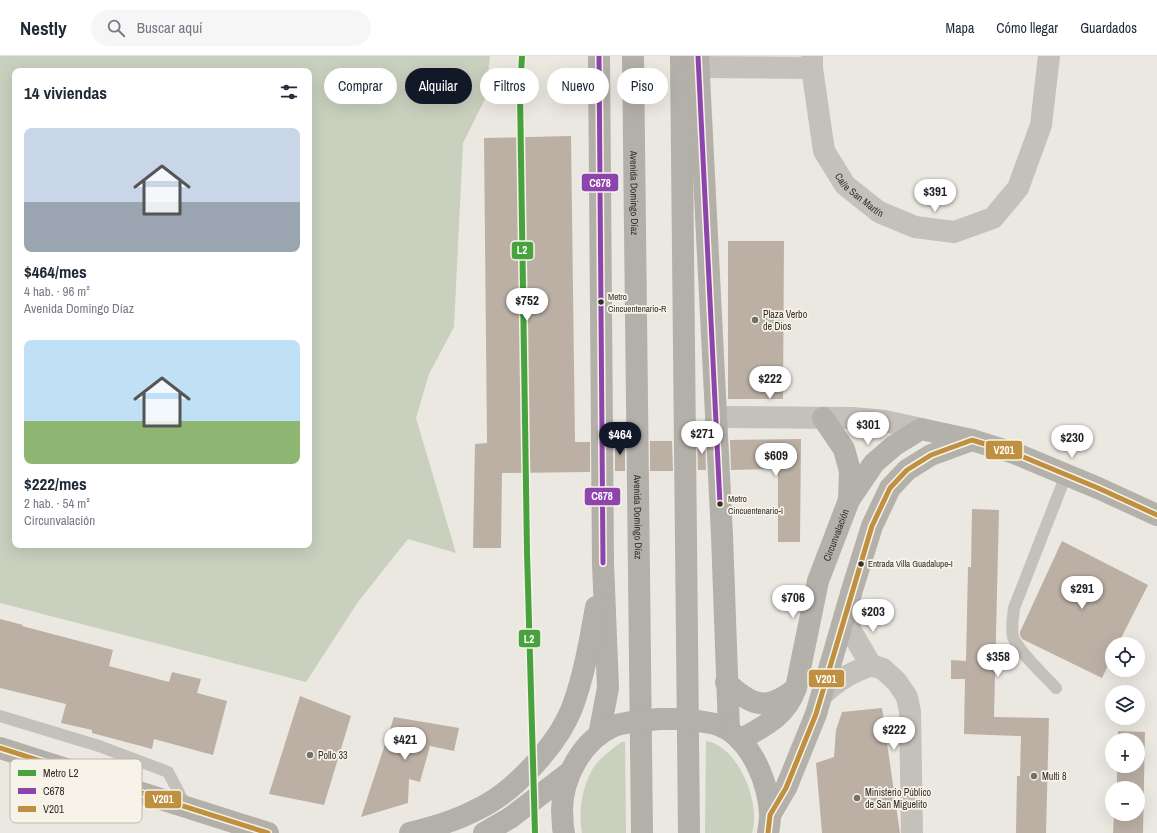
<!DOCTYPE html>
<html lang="es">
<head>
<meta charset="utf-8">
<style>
	body { margin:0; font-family:"Archivo Narrow",sans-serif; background:#f6f6f7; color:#1f2937; height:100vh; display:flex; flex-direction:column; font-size:15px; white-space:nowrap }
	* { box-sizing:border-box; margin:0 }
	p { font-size:13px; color:#747a83 }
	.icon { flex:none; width:22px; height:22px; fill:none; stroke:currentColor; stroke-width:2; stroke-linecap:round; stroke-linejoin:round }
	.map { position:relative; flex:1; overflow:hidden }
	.drawer { position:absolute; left:12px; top:12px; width:300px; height:480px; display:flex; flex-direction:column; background:#fff; border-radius:8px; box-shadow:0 4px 16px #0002 }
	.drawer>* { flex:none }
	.guide { position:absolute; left:324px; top:12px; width:380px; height:36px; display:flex; gap:8px }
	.buttons { position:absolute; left:1105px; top:581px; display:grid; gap:8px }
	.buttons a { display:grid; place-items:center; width:40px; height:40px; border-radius:50%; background:#fff; box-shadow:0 4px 16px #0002; font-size:20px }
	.price { position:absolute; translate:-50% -34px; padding:0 9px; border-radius:14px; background:#fff; color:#222; font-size:13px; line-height:26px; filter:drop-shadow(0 1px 2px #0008) }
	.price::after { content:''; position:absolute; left:50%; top:24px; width:12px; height:9px; margin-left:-6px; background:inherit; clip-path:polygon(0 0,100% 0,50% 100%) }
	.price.on { background:#111827; color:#fff }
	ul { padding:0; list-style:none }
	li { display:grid; align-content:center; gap:8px; height:212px; padding:0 12px }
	li span { display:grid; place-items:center; height:124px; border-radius:8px; color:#555 }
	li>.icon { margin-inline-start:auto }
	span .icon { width:72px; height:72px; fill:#fffc; stroke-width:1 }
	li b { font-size:17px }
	h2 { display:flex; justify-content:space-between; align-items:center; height:48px; padding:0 12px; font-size:17px }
	.chip { padding:0 14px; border-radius:18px; background:#fff; box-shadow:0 4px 16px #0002; font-size:14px; line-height:36px }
	.chip.on { background:#111827; color:#fff }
	header { display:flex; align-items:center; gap:24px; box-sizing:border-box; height:56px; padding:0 20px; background:#fff; border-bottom:1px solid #e0e1e3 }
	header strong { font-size:19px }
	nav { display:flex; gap:22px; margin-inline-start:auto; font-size:14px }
	.search { width:280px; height:36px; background:#f6f6f7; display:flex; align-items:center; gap:10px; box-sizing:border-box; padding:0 14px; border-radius:22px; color:#747a83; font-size:15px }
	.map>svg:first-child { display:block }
	.green { fill:#c9d0bd; fill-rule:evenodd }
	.building { fill:#bcb0a5 }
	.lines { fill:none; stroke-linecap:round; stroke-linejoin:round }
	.service { stroke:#c4c0ba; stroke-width:12 }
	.minor { stroke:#c4c0ba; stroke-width:22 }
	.tertiary { stroke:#c4c0ba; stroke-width:22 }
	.secondary { stroke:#b4b1ab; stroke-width:22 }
	.primary { stroke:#b3afa9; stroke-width:22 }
	.primary-bridge { stroke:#b3afa9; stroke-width:22 }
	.bus-1-casing { stroke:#f7f3e9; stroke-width:8 }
	.bus-2-casing { stroke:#f7f3e9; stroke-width:8 }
	.bus-1 { stroke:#8e44ad; stroke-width:5 }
	.bus-2 { stroke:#c09041; stroke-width:5 }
	.metro-1-casing { stroke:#f7f3e9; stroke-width:9 }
	.metro-1 { stroke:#48a23e; stroke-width:6 }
	.bus-dot { fill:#342f29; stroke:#f7f3e9; stroke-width:1.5 }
	.poi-dot { fill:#747069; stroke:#f7f3e9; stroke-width:1.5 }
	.labels { text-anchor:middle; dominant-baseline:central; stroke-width:3.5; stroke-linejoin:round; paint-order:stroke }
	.bus-label { font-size:9px; fill:#342f29; stroke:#f7f3e9; text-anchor:start }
	.street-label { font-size:10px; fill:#342f29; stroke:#f7f3e9 }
	.poi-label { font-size:10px; fill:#342f29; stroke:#f7f3e9; text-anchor:start }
	.key { fill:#f7f3e9; stroke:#bcb8af; stroke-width:1 }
	.key-label { font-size:11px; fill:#342f29 }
	.line-badge { stroke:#f7f3e9; stroke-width:1.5 }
	.badge-label { font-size:11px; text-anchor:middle; font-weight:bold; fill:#fff }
</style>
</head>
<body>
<header>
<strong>Nestly</strong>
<div class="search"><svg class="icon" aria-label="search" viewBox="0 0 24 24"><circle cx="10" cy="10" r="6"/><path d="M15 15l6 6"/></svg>Buscar aquí</div>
<nav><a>Mapa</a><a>Cómo llegar</a><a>Guardados</a></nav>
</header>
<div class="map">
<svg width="1157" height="777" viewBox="0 0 1157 777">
	<rect width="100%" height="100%" fill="#ebe8e1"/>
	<g class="green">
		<path d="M0,0H490L485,43L463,87L454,271L429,318L416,362L456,497L408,483L358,546L306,626L0,547ZM15,15H309V489H15Z"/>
		<path d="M706,685C736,690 756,737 754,765C754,769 753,773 752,777H705Z"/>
		<path d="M622,686H625L626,777H582C578,755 582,727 596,708C603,700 613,692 622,686Z"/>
	</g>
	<g class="building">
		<polygon points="571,80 575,386 590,386 590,416 502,417 501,492 473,492 475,388 487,387 484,82"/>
		<polygon points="728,185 784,185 783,343 728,343"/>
		<polygon points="801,383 800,486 778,486 778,413 731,414 730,384"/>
		<polygon points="697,384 705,384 706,414 698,414"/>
		<rect x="615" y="385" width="10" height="30"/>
		<polygon points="650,385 672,385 673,415 650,415"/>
		<polygon points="972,453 999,454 994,661 1049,662 1046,777 1016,777 1017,720 1020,720 1021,680 964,678 965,623 951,623 951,604 966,605 968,511 971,511"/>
		<polygon points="1062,485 1148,529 1118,588 1112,588 1112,601 1102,622 1022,583 1020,579 1020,576"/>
		<polygon points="0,563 23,569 22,570 113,594 109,610 169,626 172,616 201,623 197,637 227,645 213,699 154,683 152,693 92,677 92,674 61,667 66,648 0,632"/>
		<polygon points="300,640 351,660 324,749 269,738"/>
		<polygon points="882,652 900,777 822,777 816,707 834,701 836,674 842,656"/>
		<polygon points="394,661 459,672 454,695 430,690 420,726 409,723 408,747 361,761"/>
		<polygon points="1118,675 1145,676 1143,777 1113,777 1114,758 1138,758 1138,732 1117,732 1117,710 1138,710 1138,684 1118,684"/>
	</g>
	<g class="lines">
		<g class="service">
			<path d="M1056,632C1045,620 1018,595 1013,581C1011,572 1013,561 1014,552L1066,419"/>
			<polyline points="0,660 99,690 168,716 187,752"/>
		</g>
		<g class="minor">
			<path id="s1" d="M812,0V12L824,95L845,129L879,156L915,171L954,176L993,162L1018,132L1041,69L1049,0"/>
			<polyline points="699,11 812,12"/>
			<polyline points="845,559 851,575 871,609 883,613 897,626 907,641 910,656 912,777"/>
			<path d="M823,638C839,623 851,617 871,609"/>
		</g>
		<polyline class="tertiary" points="716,361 853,362 885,365 921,373"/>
		<g class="secondary">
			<polyline points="823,362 844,393 850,415 849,444"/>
			<path d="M726,626C751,650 767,656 795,633"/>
			<path id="s2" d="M740,684C766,669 785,661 796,632L818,525L849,444L874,407L895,389L921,373L972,384L1014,397L1098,432L1157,459"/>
			<polyline points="770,759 786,732 816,658 852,534 872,470 890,432 907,414 931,399 972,384"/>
		</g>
		<g class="primary">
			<polyline points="599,0 603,507 608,632 599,679"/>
			<path id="s3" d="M633,0L642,777"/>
			<polyline points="681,0 689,777"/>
			<polyline points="698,0 722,479 729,674"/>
			<path d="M716,668C720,670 726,672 730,675C754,692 769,729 770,759C770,765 769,771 768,777"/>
			<polyline points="0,692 268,777"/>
			<path d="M410,777C433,771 455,765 476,754C513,737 557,690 572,652C584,620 590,585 596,551"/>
			<polyline points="484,777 510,762 570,716"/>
			<path d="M564,777C562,770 563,762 562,755C562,722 582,684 614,670C619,668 626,667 632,666"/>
		</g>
		<polyline class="primary-bridge" points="632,666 659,663 686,663 716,668"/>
		<defs>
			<g id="bus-1">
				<polyline points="599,0 603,507"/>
				<polyline points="698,0 720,448"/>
			</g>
			<g id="bus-2">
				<polyline points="0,692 268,777"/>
				<polyline points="768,777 770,759 786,732 816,658 872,470 890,432 907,414 931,399 972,384 1014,397 1098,432 1157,459"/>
			</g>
		</defs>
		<use href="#bus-1" class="bus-1-casing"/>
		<use href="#bus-2" class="bus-2-casing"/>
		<use href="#bus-1" class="bus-1"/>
		<use href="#bus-2" class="bus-2"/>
		<defs>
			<polyline id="metro-1" points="522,0 520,36 527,496 535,777"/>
		</defs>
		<use href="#metro-1" class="metro-1-casing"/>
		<use href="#metro-1" class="metro-1"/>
	</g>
	<g class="bus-dot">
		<circle cx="601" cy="246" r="3.5"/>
		<circle cx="720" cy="448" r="3.5"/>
		<circle cx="861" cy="508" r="3.5"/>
	</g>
	<g class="poi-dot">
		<circle cx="755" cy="264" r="4"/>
		<circle cx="310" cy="699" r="4"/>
		<circle cx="1034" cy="720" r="4"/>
		<circle cx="857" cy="742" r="4"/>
	</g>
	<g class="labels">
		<g class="bus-label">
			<text x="608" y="241">Metro<tspan x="608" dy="12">Cincuentenario-R</tspan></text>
			<text x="728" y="443">Metro<tspan x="728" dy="12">Cincuentenario-I</tspan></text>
			<text x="868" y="508">Entrada Villa Guadalupe-I</text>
		</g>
		<g class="street-label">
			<text stroke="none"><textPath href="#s3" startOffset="137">Avenida Domingo Díaz</textPath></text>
			<text stroke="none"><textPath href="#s1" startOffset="153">Calle San Martín</textPath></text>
			<text stroke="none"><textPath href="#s3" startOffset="461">Avenida Domingo Díaz</textPath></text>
			<text stroke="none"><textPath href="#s2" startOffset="237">Circunvalación</textPath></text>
		</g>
		<g class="poi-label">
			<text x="763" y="258">Plaza Verbo<tspan x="763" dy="12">de Dios</tspan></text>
			<text x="318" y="699">Pollo 33</text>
			<text x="1042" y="720">Multi 8</text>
			<text x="865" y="736">Ministerio Público<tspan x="865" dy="12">de San Miguelito</tspan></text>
		</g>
	</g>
	<rect x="10" y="703" width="132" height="64" rx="6" class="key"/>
	<rect x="18" y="714" width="18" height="6" fill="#48a23e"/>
	<rect x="18" y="732" width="18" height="6" fill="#8e44ad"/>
	<rect x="18" y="750" width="18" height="6" fill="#c09041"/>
	<g class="key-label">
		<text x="43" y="721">Metro L2</text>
		<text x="43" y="739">C678</text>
		<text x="43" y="757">V201</text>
	</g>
	<g class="line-badge">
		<rect x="581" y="117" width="38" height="19" rx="4" fill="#8e44ad"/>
		<rect x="511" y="185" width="23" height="19" rx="4" fill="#48a23e"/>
		<rect x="985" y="384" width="38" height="20" rx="4" fill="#c09041"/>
		<rect x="584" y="431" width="37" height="19" rx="4" fill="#8e44ad"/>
		<rect x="518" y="573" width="23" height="19" rx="4" fill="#48a23e"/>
		<rect x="808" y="613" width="37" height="19" rx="4" fill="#c09041"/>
		<rect x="144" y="734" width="38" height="19" rx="4" fill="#c09041"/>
	</g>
	<g class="badge-label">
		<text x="600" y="131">C678</text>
		<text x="522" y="198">L2</text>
		<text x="1004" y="398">V201</text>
		<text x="602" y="444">C678</text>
		<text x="529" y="587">L2</text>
		<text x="826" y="627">V201</text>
		<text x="163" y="747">V201</text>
	</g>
</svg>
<div class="buttons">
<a><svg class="icon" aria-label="locate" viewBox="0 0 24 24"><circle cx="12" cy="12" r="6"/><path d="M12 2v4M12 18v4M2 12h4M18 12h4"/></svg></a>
<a><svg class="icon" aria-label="layers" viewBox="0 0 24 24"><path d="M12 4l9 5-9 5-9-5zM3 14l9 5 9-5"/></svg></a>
<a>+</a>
<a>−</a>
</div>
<b class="price" style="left:935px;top:157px">$391</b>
<b class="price" style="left:527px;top:266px">$752</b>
<b class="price" style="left:770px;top:344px">$222</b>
<b class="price" style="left:868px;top:390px">$301</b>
<b class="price" style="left:702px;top:399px">$271</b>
<b class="price on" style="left:620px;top:400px">$464</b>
<b class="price" style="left:1072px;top:403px">$230</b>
<b class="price" style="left:776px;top:421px">$609</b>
<b class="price" style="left:1082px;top:554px">$291</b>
<b class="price" style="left:793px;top:563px">$706</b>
<b class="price" style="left:873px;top:577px">$203</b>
<b class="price" style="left:998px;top:622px">$358</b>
<b class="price" style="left:894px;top:695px">$222</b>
<b class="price" style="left:405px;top:705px">$421</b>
<div class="guide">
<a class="chip">Comprar</a>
<a class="chip on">Alquilar</a>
<a class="chip">Filtros</a>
<a class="chip">Nuevo</a>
<a class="chip">Piso</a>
</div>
<section class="drawer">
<h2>14 viviendas<svg class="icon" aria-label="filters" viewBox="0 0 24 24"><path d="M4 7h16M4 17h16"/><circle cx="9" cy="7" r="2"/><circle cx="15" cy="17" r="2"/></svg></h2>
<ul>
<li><span style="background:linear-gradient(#c9d6e8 60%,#9aa5b1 0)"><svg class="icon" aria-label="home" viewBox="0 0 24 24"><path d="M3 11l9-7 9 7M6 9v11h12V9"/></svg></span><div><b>$464/mes</b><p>4 hab. · 96 m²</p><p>Avenida Domingo Díaz</p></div></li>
<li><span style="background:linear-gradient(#bfe0f5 65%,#8fb573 0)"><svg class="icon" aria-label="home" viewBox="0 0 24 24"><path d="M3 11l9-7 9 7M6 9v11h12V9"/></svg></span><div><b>$222/mes</b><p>2 hab. · 54 m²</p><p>Circunvalación</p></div></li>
</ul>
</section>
</div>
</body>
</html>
